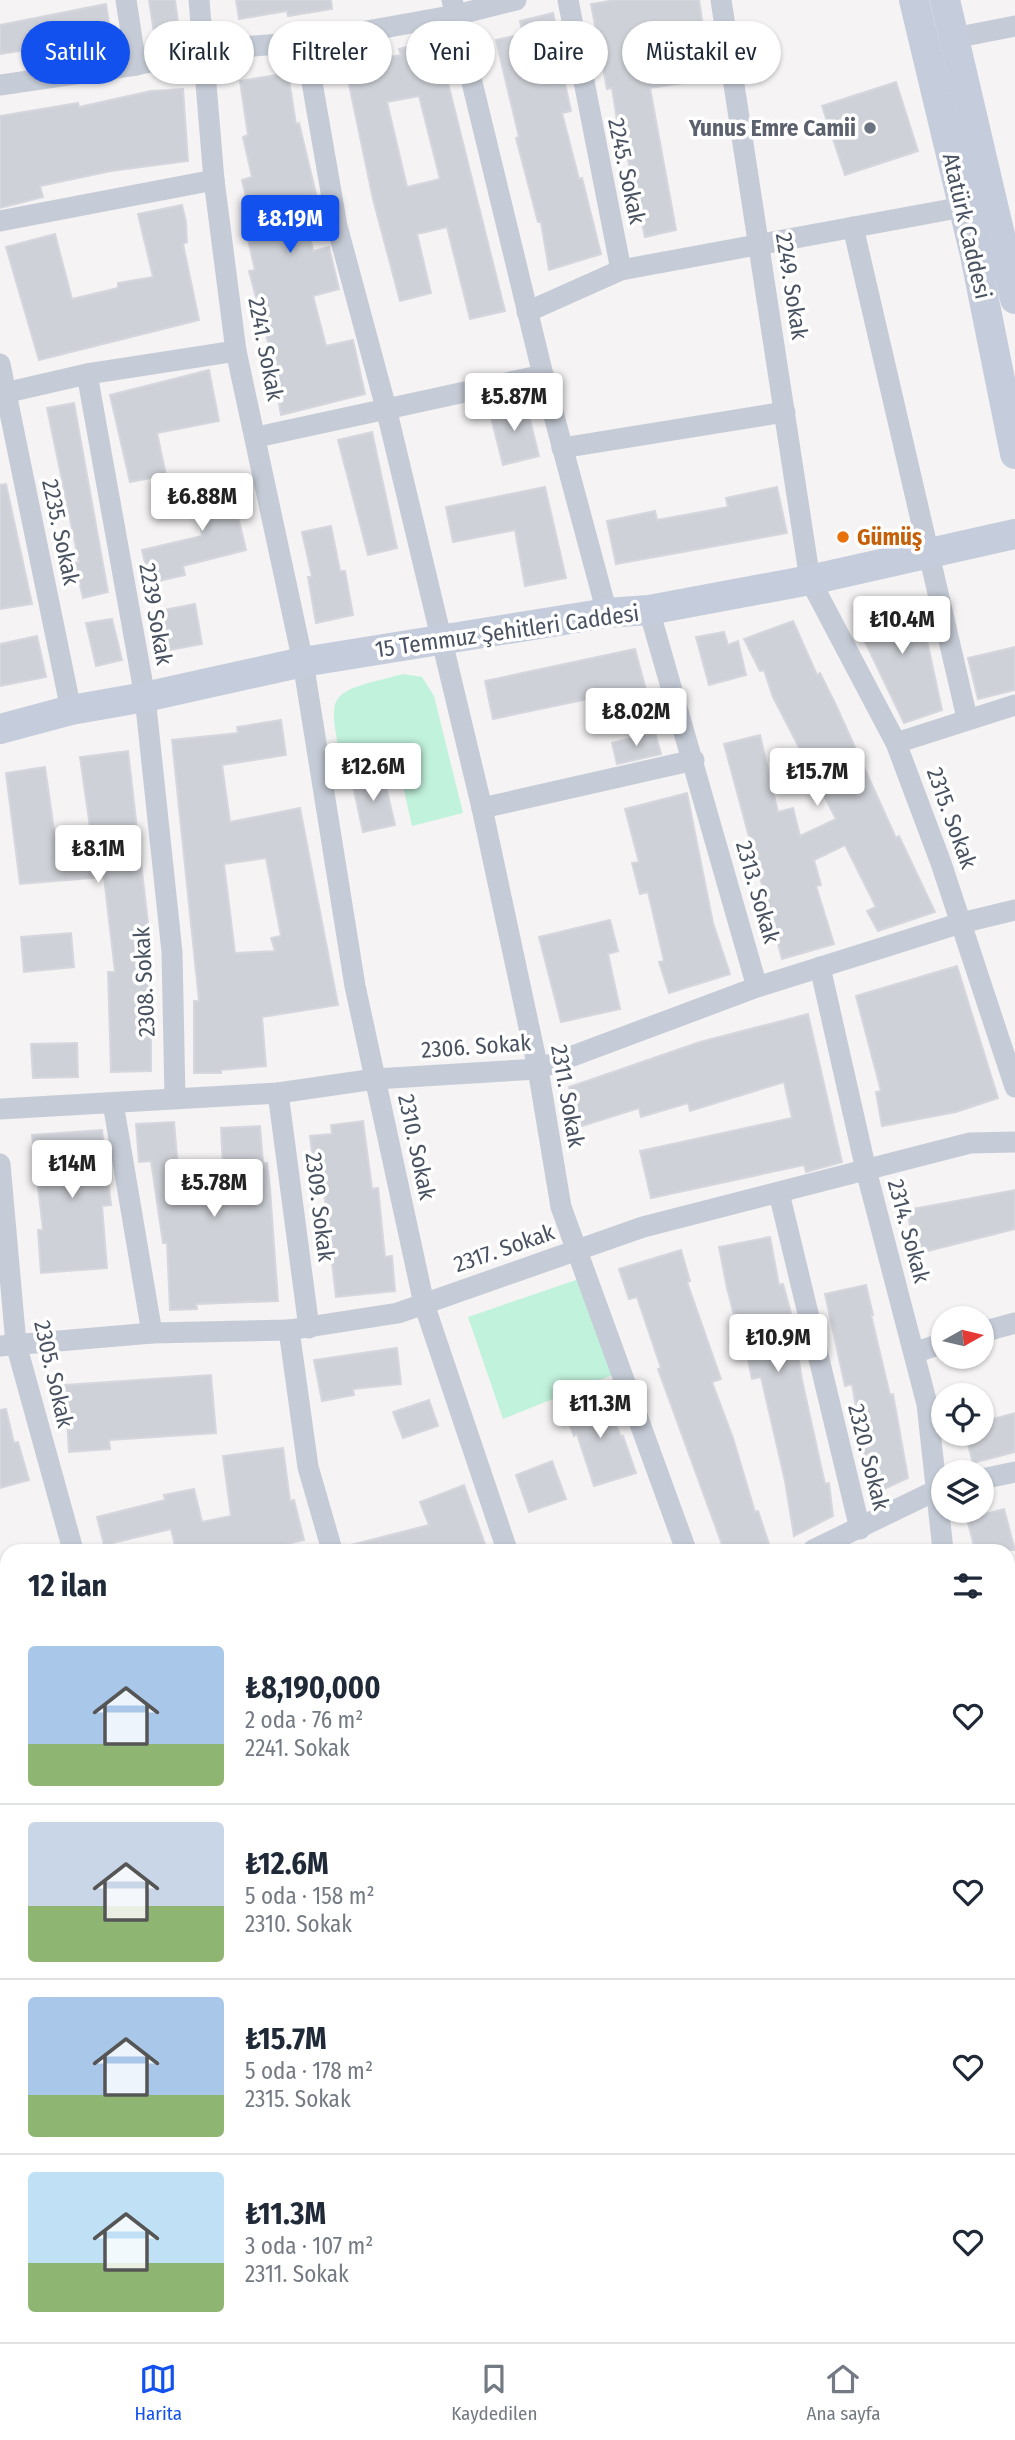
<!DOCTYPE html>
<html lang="tr">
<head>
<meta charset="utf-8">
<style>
	body { margin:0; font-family:"Fira Sans Condensed",sans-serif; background:#f2f2f3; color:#1f2937; height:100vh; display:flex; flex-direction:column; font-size:26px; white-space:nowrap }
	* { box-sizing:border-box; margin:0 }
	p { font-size:23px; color:#747a83 }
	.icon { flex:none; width:38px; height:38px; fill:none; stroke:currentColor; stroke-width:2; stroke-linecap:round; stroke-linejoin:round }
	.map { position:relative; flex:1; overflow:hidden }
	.side { position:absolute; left:0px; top:1544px; width:1015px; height:800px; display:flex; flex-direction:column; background:#fff; border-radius:21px 21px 0 0; box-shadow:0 2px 5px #0004 }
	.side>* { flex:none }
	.guide { position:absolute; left:21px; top:21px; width:973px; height:63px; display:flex; gap:14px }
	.needle { width:46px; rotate:82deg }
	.buttons { position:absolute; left:931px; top:1306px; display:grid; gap:14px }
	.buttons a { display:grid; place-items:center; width:63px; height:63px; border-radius:50%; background:#fff; box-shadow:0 2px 5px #0004; font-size:35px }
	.price { position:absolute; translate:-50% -60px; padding:0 16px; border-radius:7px; background:#fff; color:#222; font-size:23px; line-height:46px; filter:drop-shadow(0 2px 4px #0008) }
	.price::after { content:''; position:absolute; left:50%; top:42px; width:21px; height:16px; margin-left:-10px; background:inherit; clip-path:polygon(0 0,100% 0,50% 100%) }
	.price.on { background:#1351ee; color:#fff }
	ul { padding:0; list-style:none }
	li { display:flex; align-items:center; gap:21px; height:175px; padding:0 28px }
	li+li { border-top:2px solid #e0e1e3 }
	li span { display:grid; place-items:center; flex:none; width:196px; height:140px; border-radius:7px; color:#555 }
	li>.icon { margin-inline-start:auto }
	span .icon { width:84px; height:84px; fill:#fffc; stroke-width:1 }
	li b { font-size:30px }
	h2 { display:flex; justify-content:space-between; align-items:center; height:84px; padding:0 28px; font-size:30px }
	.chip { padding:0 24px; border-radius:32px; background:#fff; box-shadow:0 2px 5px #0004; font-size:24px; line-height:63px }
	.chip.on { background:#1351ee; color:#fff }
	.dock { display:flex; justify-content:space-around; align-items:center; height:98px; border-top:2px solid #e0e1e3; background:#fff; font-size:19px; color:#747a83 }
	.dock a { display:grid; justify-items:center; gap:4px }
	.dock .on { color:#1351ee }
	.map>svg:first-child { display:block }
	.education { fill:#e6e4e4 }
	.green { fill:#c1f2dc }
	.building { fill:#ced1d7; stroke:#d6d7de; stroke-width:2; fill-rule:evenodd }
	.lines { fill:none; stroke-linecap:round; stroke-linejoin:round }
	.street { stroke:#c6ccd7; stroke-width:21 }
	.secondary { stroke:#c5ccdb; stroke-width:30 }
	.worship-dot { fill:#6b7280; stroke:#fff; stroke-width:2.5 }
	.food-dot { fill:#e8710a; stroke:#fff; stroke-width:2.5 }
	.labels { text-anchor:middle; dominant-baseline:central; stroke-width:7; stroke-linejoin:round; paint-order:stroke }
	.worship-label { font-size:23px; font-weight:bold; fill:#5b616d; stroke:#fff; text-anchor:end }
	.street-label { font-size:23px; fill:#495261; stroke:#fff }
	.food-label { font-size:23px; font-weight:bold; fill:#c56008; stroke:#fff; text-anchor:start }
</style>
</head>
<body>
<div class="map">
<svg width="1015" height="2342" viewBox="0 0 1015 2342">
	<rect width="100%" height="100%" fill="#f5f3f3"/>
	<polygon class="education" points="1008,1938 1015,1950 1015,2296 1010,2300"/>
	<g class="green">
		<path d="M403,674L422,677L434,696L463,813L412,826L397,759L343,769C326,689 326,694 403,674Z"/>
		<polygon points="579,1279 615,1374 503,1419 468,1317"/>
	</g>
	<g class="building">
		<polygon points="149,0 175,0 179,30 154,33"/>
		<polygon points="236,0 331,0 332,9 288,16 287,11 239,19"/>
		<polygon points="615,0 699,0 711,79 650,88 676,230 645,237 622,133 619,133 612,88 607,89 591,4"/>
		<polygon points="106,4 111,37 0,54 0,25"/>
		<polygon points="553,13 565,64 561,65 571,111 562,113 579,179 582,178 601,254 549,270 541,222 538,222 516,138 519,137 496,40 523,34 520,21"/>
		<path d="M444,37L454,77L447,79L505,311L470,319L447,227L417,234L431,293L400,301L373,199L345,65L401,55L399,49ZM419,96L440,179L407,187L387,102Z"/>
		<polygon points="288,73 296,124 299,123 316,194 302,198 313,251 329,247 339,289 313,296 326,346 353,340 365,394 281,415 270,350 249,271 255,270 245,226 252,224 242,180 252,177 243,137 248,135 240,81"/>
		<polygon points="896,82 918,151 845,175 822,106"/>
		<polygon points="183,89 188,161 111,171 40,186 43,197 0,208 0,116 78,103 79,107 151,91"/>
		<polygon points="182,205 186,222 187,242 183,244 199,320 39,360 6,247 55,234 72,299 118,288 118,283 153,277 138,214"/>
		<polygon points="209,370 219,421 157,433 166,475 130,482 110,395"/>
		<polygon points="525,400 539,456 503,465 489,409"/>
		<polygon points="74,403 108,592 83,598 75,563 79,562 47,408"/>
		<polygon points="372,432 397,548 368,555 338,440"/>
		<polygon points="233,475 238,503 235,504 246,550 183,566 185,575 150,583 142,550 202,536 194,482"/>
		<polygon points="6,484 32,604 0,609 0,485"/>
		<polygon points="545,487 566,578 525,586 515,530 453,542 446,507"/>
		<polygon points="777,487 787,533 616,564 607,521 655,511 657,520 728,507 726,498"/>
		<polygon points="331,526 340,571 345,571 353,615 316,623 308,577 312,577 302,532"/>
		<polygon points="918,599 942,710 904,723 857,625 854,611"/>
		<polygon points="195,604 202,644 159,652 153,612"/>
		<polygon points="112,619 122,660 96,666 86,623"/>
		<polygon points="793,621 817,675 820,673 835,703 896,838 899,836 935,912 878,931 867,911 876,907 845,845 814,860 821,885 816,886 834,944 782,959 724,744 760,735 778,812 793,808 800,836 836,819 773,697 764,670 760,671 744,639"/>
		<polygon points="724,632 728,645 738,641 746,675 709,685 696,637"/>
		<polygon points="37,636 46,677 0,686 0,644"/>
		<polygon points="1015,647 1015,690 978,699 968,658"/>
		<polygon points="635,649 649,701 611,711 607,695 493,719 485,681"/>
		<path d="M281,720L286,755L222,765L230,822L300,808L338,1005L262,1017L266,1066L221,1070V1073H194V1001H199L172,740L238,733L237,727ZM266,858L281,936L271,938L275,951L235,953L224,864Z"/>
		<polygon points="655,732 661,754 617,764 612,743"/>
		<polygon points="128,751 151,949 151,1071 111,1072 108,972 115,972 104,877 20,884 6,773 45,767 57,851 93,848 80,757"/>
		<polygon points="383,774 395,825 363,832 352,781"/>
		<polygon points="687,793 713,923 730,974 669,993 659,962 664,961 648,892 640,894 632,863 639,862 625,809"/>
		<polygon points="610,920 618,951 608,954 620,1009 561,1022 539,937"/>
		<polygon points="71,933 74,967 24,972 21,937"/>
		<polygon points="957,966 998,1098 956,1112 882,1126 876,1092 881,1091 856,996"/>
		<polygon points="808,1014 842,1162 806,1172 804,1165 651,1198 640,1151 792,1118 784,1082 690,1111 688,1103 641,1117 639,1108 582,1126 569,1087 700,1042"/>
		<polygon points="77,1043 78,1077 33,1078 31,1044"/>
		<polygon points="363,1121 372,1189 378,1188 385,1257 392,1256 395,1291 336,1297 322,1174 315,1175 310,1136 332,1134 331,1125"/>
		<polygon points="174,1122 178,1167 193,1165 194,1170 223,1167 221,1128 260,1126 263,1163 267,1163 270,1189 278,1301 196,1304 197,1309 170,1310 167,1243 163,1243 151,1161 139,1162 136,1124"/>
		<polygon points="102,1130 111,1205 102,1206 107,1268 41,1273 38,1230 43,1230 32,1135"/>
		<polygon points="1015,1190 1015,1229 916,1254 907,1210"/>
		<polygon points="770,1237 779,1285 783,1284 792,1317 802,1380 825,1484 829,1483 833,1516 794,1536 785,1481 761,1377 752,1379 742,1331 738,1331 727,1288 719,1247"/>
		<polygon points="681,1250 690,1281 687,1282 721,1379 712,1382 733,1438 755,1512 758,1511 769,1544 750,1550 724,1550 658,1369 661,1368 637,1297 629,1299 619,1269"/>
		<polygon points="866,1285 873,1315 871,1315 890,1395 893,1394 908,1478 871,1495 861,1461 865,1460 852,1384 845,1386 825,1294"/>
		<polygon points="397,1348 401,1384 353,1389 354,1395 322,1401 314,1360"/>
		<polygon points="211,1375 216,1433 109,1440 110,1449 69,1452 65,1385"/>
		<polygon points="603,1392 621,1437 623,1436 636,1473 594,1486 577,1434 574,1436 563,1408"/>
		<polygon points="429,1400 438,1426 403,1438 393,1412"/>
		<polygon points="6,1409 14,1443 18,1442 29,1480 0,1488 0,1410"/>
		<polygon points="1015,1413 1015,1452 973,1463 965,1433 982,1433 982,1422"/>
		<polygon points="283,1448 290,1501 294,1500 304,1540 261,1550 176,1550 171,1529 104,1545 97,1517 165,1500 164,1495 194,1489 202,1522 231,1516 223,1456"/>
		<polygon points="552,1461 566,1499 529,1512 516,1475"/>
		<polygon points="464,1485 487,1550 352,1550 351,1545 429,1525 420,1502"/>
		<polygon points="1004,1509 1015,1550 975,1550 967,1519"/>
	</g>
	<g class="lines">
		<g class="street">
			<polyline points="126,0 136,65"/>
			<polyline points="199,0 214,180 236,351 303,662 355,986 424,1304 507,1550"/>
			<polyline points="452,0 543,375 607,613"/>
			<polyline points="568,0 621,270"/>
			<polyline points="721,0 810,580 896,743 941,863 1015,1087"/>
			<polyline points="954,38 1015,26"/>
			<polyline points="305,42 337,226 386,408 482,808 538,1069 561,1207 686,1550"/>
			<polyline points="0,85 136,65 204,50 305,42 456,15 516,0"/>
			<polyline points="0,221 214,180"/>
			<polyline points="853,227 967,718"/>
			<polyline points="527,312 621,270 963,207"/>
			<polyline points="0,364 71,710"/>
			<polyline points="87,374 145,697 172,952 175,1098"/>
			<polyline points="0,394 87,374 236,351"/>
			<polyline points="257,437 543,375"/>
			<polyline points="562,448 785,412"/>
			<polyline points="649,610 757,987"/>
			<polyline points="896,743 1015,705"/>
			<polyline points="482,808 694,760"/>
			<polyline points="820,967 866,1170 927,1404 943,1550"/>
			<polyline points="278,1093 309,1328"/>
			<polyline points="113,1103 152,1333"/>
			<polyline points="0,1109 278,1093 375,1079 538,1069 757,987 961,923 1015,910"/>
			<polyline points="0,1164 16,1344 73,1550"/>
			<polyline points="779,1193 860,1529"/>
			<polyline points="289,1330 308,1467 332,1550"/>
			<polyline points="982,1332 1015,1323"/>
			<polyline points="0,1346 152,1333 289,1330 398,1313 643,1227 970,1143 1015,1142"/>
			<polyline points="914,1353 943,1343"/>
			<polyline points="982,1479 1015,1472"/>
			<polyline points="813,1550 943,1487"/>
			<polyline points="0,1642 7,1640"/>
			<polyline points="1008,1672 1015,1671"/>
			<polyline points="1008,1892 1015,1905"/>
			<polyline points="0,1931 4,1945"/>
			<polyline points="0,2046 7,2044"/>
			<polyline points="0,2201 7,2199"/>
			<polyline points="74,2336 76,2342"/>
			<polyline points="177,2336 178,2342"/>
			<polyline points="424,2336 430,2342"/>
			<polyline points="672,2336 677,2342"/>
			<polyline points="914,2336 917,2342"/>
			<polyline points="355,2342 360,2336"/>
			<polyline points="529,2342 535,2336"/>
			<polyline points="807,2342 816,2336"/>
			<polyline points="989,2342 999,2336"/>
		</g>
		<g class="secondary">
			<polyline points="914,0 975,255 1015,454"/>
			<polyline points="945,0 1015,299"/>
			<polyline points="0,729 71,710 145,697 303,662 607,613 649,610 810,580 1015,534"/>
		</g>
	</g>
	<circle class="worship-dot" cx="870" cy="128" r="7"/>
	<circle class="food-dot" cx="843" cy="537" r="7"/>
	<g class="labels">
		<g class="worship-label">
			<text x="856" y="128">Yunus Emre Camii</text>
		</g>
		<g class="street-label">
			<text transform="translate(627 171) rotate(78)">2245. Sokak</text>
			<text transform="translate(967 226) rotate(77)">Atatürk Caddesi</text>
			<text transform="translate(792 286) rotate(81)">2249. Sokak</text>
			<text transform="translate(266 349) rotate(79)">2241. Sokak</text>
			<text transform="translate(61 532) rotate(78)">2235. Sokak</text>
			<text transform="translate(156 614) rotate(80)">2239 Sokak</text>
			<text transform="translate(507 631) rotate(-8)">15 Temmuz Şehitleri Caddesi</text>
			<text transform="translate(952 818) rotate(70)">2315. Sokak</text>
			<text transform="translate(758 892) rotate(74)">2313. Sokak</text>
			<text transform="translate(144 982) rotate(-93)">2308. Sokak</text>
			<text transform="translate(476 1046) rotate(-4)">2306. Sokak</text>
			<text transform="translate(568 1096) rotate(80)">2311. Sokak</text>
			<text transform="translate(417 1147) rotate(78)">2310. Sokak</text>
			<text transform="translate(320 1207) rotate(83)">2309. Sokak</text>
			<text transform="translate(909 1231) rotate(75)">2314. Sokak</text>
			<text transform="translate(504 1248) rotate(-19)">2317. Sokak</text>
			<text transform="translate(54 1374) rotate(77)">2305. Sokak</text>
			<text transform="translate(869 1457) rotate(76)">2320. Sokak</text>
		</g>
		<g class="food-label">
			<text x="857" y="537">Gümüş</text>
		</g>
	</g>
</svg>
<div class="buttons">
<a><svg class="needle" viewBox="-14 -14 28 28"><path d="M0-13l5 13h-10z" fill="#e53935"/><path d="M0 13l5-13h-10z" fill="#747a83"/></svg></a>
<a><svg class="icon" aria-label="locate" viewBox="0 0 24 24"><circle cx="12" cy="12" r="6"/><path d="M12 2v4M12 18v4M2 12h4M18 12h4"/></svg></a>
<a><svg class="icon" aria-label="layers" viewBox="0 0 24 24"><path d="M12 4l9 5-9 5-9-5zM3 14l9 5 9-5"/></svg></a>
</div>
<b class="price on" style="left:290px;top:255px">₺8.19M</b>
<b class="price" style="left:514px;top:433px">₺5.87M</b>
<b class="price" style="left:202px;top:533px">₺6.88M</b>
<b class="price" style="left:902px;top:656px">₺10.4M</b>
<b class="price" style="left:636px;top:748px">₺8.02M</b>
<b class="price" style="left:373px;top:803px">₺12.6M</b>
<b class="price" style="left:817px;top:808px">₺15.7M</b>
<b class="price" style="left:98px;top:885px">₺8.1M</b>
<b class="price" style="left:72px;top:1200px">₺14M</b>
<b class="price" style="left:214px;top:1219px">₺5.78M</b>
<b class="price" style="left:778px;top:1374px">₺10.9M</b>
<b class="price" style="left:600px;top:1440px">₺11.3M</b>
<div class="guide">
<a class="chip on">Satılık</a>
<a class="chip">Kiralık</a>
<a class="chip">Filtreler</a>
<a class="chip">Yeni</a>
<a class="chip">Daire</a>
<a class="chip">Müstakil ev</a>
</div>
<section class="side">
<h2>12 ilan<svg class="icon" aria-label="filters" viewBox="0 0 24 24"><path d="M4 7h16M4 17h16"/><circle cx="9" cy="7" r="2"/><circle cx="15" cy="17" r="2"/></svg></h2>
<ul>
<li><span style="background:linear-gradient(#a9c7e8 70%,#8fb573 0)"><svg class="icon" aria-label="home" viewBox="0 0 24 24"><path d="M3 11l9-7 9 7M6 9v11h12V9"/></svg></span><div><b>₺8,190,000</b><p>2 oda · 76 m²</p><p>2241. Sokak</p></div><svg class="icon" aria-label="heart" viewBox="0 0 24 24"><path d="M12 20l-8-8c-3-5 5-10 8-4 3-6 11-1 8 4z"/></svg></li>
<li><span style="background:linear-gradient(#c9d6e8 60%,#8fb573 0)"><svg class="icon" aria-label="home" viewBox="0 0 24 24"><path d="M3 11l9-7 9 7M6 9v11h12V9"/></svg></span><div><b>₺12.6M</b><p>5 oda · 158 m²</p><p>2310. Sokak</p></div><svg class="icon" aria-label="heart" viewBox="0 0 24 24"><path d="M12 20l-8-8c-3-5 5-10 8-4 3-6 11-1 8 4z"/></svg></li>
<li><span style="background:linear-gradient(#a9c7e8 70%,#8fb573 0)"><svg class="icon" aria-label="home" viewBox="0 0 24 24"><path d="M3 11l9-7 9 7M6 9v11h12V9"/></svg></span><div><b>₺15.7M</b><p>5 oda · 178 m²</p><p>2315. Sokak</p></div><svg class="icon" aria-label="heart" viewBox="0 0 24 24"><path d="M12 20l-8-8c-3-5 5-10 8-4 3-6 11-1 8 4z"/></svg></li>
<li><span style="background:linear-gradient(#bfe0f5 65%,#8fb573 0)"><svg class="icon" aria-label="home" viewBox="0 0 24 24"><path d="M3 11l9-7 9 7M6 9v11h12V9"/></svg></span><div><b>₺11.3M</b><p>3 oda · 107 m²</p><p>2311. Sokak</p></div><svg class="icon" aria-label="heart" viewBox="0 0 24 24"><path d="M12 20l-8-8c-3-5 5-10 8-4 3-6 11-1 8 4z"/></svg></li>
</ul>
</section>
</div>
<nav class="dock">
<a class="on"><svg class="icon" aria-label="map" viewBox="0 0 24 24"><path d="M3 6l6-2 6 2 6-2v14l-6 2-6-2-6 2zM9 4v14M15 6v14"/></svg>Harita</a>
<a><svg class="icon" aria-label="saved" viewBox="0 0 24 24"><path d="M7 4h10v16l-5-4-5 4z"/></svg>Kaydedilen</a>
<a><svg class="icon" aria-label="home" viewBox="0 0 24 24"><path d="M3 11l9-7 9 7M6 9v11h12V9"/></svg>Ana sayfa</a>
</nav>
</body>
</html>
